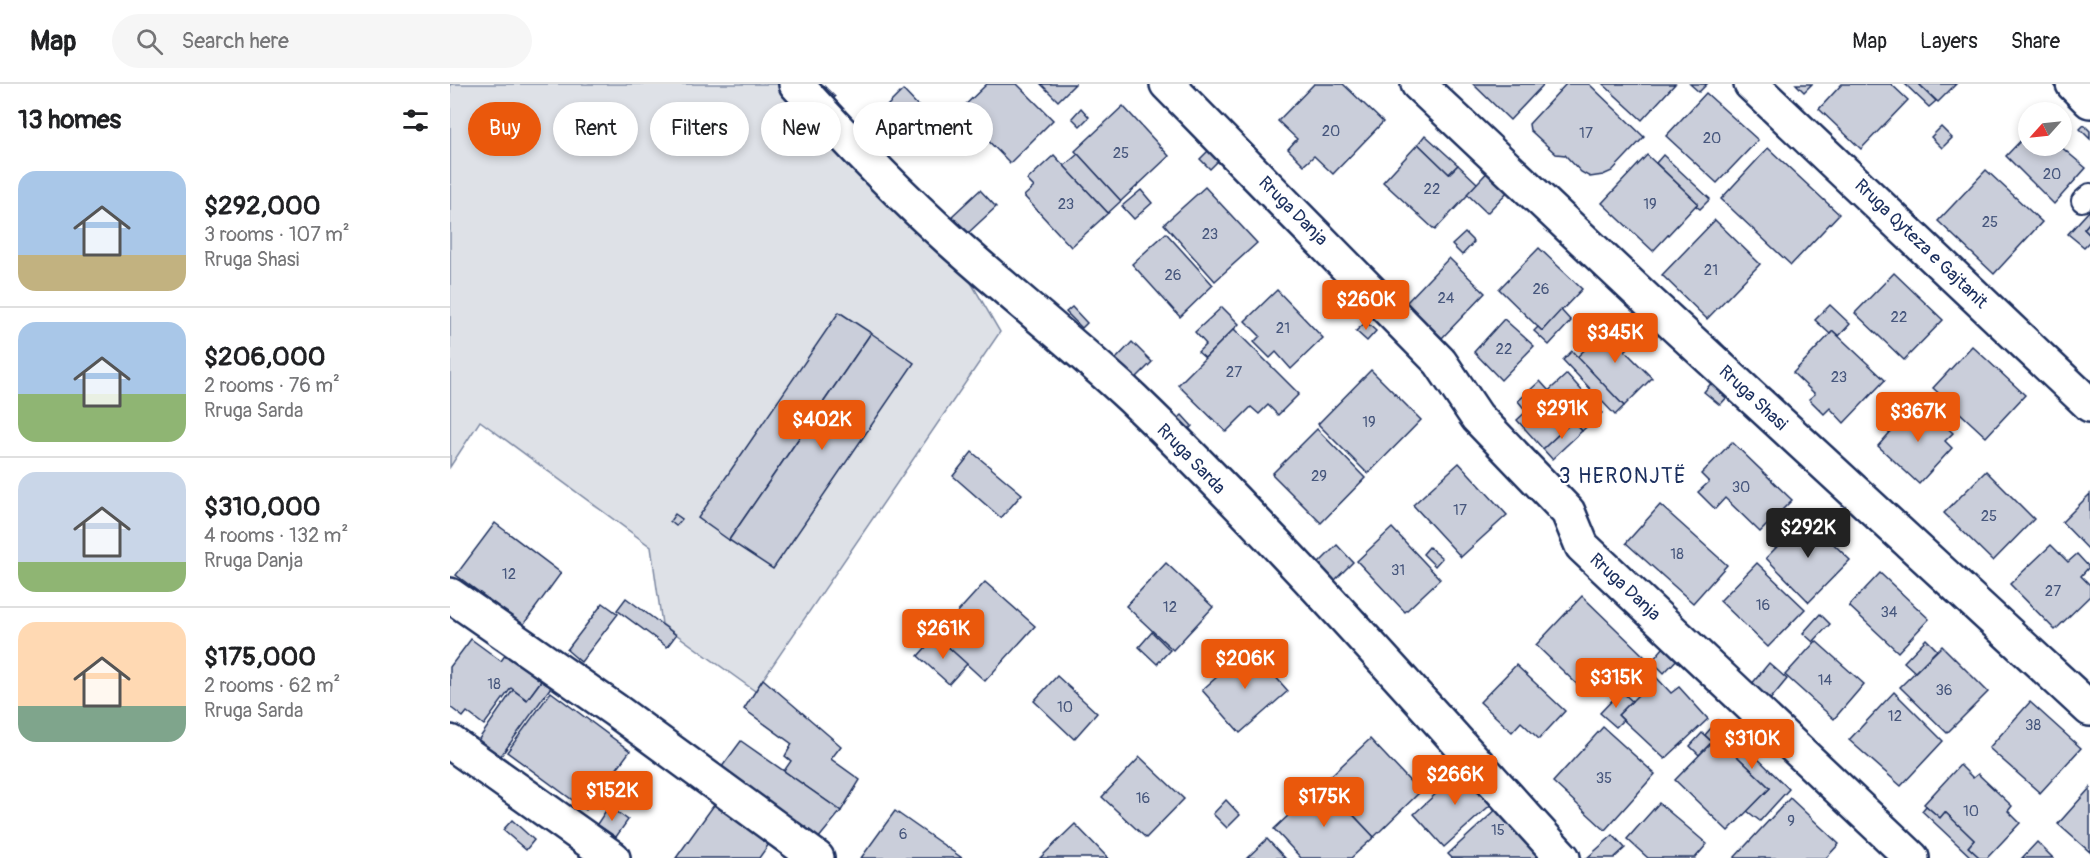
<!DOCTYPE html>
<html lang="en">
<head>
<meta charset="utf-8">
<style>
	body { margin:0; font-family:Pangolin,sans-serif; background:#f6f6f6; color:#202124; height:100vh; display:flex; flex-direction:column; font-size:22px; white-space:nowrap }
	* { box-sizing:border-box; margin:0 }
	p { font-size:20px; color:#757577 }
	.icon { flex:none; width:33px; height:33px; fill:none; stroke:currentColor; stroke-width:2; stroke-linecap:round; stroke-linejoin:round }
	.map { position:relative; flex:1; overflow:hidden }
	.details { display:flex; flex-direction:column; background:#fff; width:450px }
	.details>* { flex:none }
	.top-card { position:absolute; left:18px; top:18px; width:570px; height:54px; display:flex; gap:12px }
	.needle { width:39px; rotate:243deg }
	.fabs { position:absolute; left:1568px; top:18px; display:grid; gap:12px }
	.fabs a { display:grid; place-items:center; width:54px; height:54px; border-radius:50%; background:#fff; box-shadow:0 3px 9px #0003; font-size:30px }
	.price { position:absolute; translate:-50% -51px; padding:0 14px; border-radius:6px; background:#ea580c; color:#fff; font-size:20px; line-height:39px; filter:drop-shadow(0 2px 3px #0008) }
	.price::after { content:''; position:absolute; left:50%; top:36px; width:18px; height:14px; margin-left:-9px; background:inherit; clip-path:polygon(0 0,100% 0,50% 100%) }
	.price.on { background:#222; color:#fff }
	ul { padding:0; list-style:none }
	li { display:flex; align-items:center; gap:18px; height:150px; padding:0 18px }
	li+li { border-top:2px solid #e0e0e0 }
	li span { display:grid; place-items:center; flex:none; width:168px; height:120px; border-radius:18px; color:#555 }
	li>.icon { margin-inline-start:auto }
	span .icon { width:72px; height:72px; fill:#fffc; stroke-width:1 }
	li b { font-size:26px }
	h2 { display:flex; justify-content:space-between; align-items:center; height:72px; padding:0 18px; font-size:26px }
	.tag { padding:0 21px; border-radius:27px; background:#fff; box-shadow:0 3px 9px #0003; font-size:21px; line-height:54px }
	.tag.on { background:#ea580c; color:#fff }
	header { display:flex; align-items:center; gap:36px; box-sizing:border-box; height:84px; padding:0 30px; background:#fff; border-bottom:2px solid #e0e0e0 }
	header strong { font-size:28px }
	nav { display:flex; gap:33px; margin-inline-start:auto; font-size:21px }
	.search { width:420px; height:54px; background:#f6f6f6; display:flex; align-items:center; gap:15px; box-sizing:border-box; padding:0 21px; border-radius:33px; color:#757577; font-size:22px }
	main { display:flex; flex:1; min-height:0 }
	.map>svg:first-child { display:block }
	.green { fill:#dee1e7; stroke:#7c88a2; stroke-width:1.5 }
	.building { fill:#caceda; stroke:#1b2f5e; stroke-width:1.5 }
	.lines { fill:none; stroke-linecap:round; stroke-linejoin:round }
	.service-casing { stroke:#1b2f5e; stroke-width:24 }
	.minor-casing { stroke:#1b2f5e; stroke-width:38 }
	.service { stroke:#fff; stroke-width:20 }
	.minor { stroke:#fff; stroke-width:33 }
	.labels { text-anchor:middle; dominant-baseline:central; stroke-width:4.5; stroke-linejoin:round; paint-order:stroke }
	.number-label { font-size:15px; fill:#47577d }
	.street-label { font-size:18px; fill:#1b2f5e; stroke:#fff }
	.quarter-label { font-size:21px; letter-spacing:1.5px; fill:#1b2f5e; stroke:#fff }
</style>
</head>
<body>
<header>
<strong>Map</strong>
<div class="search"><svg class="icon" aria-label="search" viewBox="0 0 24 24"><circle cx="10" cy="10" r="6"/><path d="M15 15l6 6"/></svg>Search here</div>
<nav><a>Map</a><a>Layers</a><a>Share</a></nav>
</header>
<main>
<section class="details">
<h2>13 homes<svg class="icon" aria-label="filters" viewBox="0 0 24 24"><path d="M4 7h16M4 17h16"/><circle cx="9" cy="7" r="2"/><circle cx="15" cy="17" r="2"/></svg></h2>
<ul>
<li><span style="background:linear-gradient(#a9c7e8 70%,#c2b280 0)"><svg class="icon" aria-label="home" viewBox="0 0 24 24"><path d="M3 11l9-7 9 7M6 9v11h12V9"/></svg></span><div><b>$292,000</b><p>3 rooms · 107 m²</p><p>Rruga Shasi</p></div></li>
<li><span style="background:linear-gradient(#a9c7e8 60%,#8fb573 0)"><svg class="icon" aria-label="home" viewBox="0 0 24 24"><path d="M3 11l9-7 9 7M6 9v11h12V9"/></svg></span><div><b>$206,000</b><p>2 rooms · 76 m²</p><p>Rruga Sarda</p></div></li>
<li><span style="background:linear-gradient(#c9d6e8 75%,#8fb573 0)"><svg class="icon" aria-label="home" viewBox="0 0 24 24"><path d="M3 11l9-7 9 7M6 9v11h12V9"/></svg></span><div><b>$310,000</b><p>4 rooms · 132 m²</p><p>Rruga Danja</p></div></li>
<li><span style="background:linear-gradient(#ffd9b3 70%,#7fa58c 0)"><svg class="icon" aria-label="home" viewBox="0 0 24 24"><path d="M3 11l9-7 9 7M6 9v11h12V9"/></svg></span><div><b>$175,000</b><p>2 rooms · 62 m²</p><p>Rruga Sarda</p></div></li>
</ul>
</section>
<div class="map">
<svg width="1640" height="774" viewBox="0 0 1640 774">
	<rect width="100%" height="100%" fill="#fff"/>
	<filter id="ink" filterUnits="userSpaceOnUse"><feTurbulence type="fractalNoise" baseFrequency=".0167" numOctaves="2"/><feDisplacementMap in="SourceGraphic" scale="12" xChannelSelector="R" yChannelSelector="G"/><feConvolveMatrix kernelMatrix="1 2 1 2 8 2 1 2 1" color-interpolation-filters="sRGB"/></filter>
	<g filter="url(#ink)">
		<polygon class="green" points="0,0 333,0 512,183 550,248 305,607 212,540 201,463 30,337 0,383"/>
		<g class="building">
			<polygon points="537,0 567,0 603,36 560,79 509,27"/>
			<polygon points="591,0 625,0 608,17"/>
			<polygon points="864,0 893,0 933,38 883,90 864,72 854,81 838,65 847,55 828,37"/>
			<polygon points="1023,0 1094,0 1060,36"/>
			<polygon points="1116,0 1139,0 1194,53 1162,87 1153,91 1140,93 1131,88 1115,71 1106,70 1080,46 1079,40"/>
			<polygon points="1153,0 1225,0 1192,36"/>
			<polygon points="1240,0 1257,0 1249,8"/>
			<polygon points="1346,0 1362,0 1354,8"/>
			<polygon points="1392,0 1441,0 1458,16 1411,65 1369,25"/>
			<polygon points="1455,0 1469,0 1486,17 1479,23"/>
			<polygon points="1469,0 1506,0 1488,18"/>
			<polygon points="374,2 385,13 382,16 371,5"/>
			<polygon points="453,6 471,25 429,66 411,48"/>
			<polygon points="1256,9 1308,56 1267,99 1216,52"/>
			<polygon points="673,22 719,72 671,117 625,67"/>
			<polygon points="631,24 639,33 630,42 622,34"/>
			<polygon points="1611,35 1621,45 1611,55"/>
			<polygon points="1634,41 1640,47 1640,55 1630,45"/>
			<polygon points="1491,43 1502,54 1492,64 1481,53"/>
			<polygon points="1578,49 1578,62 1610,62 1636,84 1604,120 1556,72"/>
			<polygon points="975,51 1008,81 999,90 968,60"/>
			<polygon points="968,60 999,90 1008,81 1028,100 985,146 933,98"/>
			<polygon points="1318,64 1389,130 1341,181 1271,115"/>
			<polygon points="758,67 768,77 760,85 750,75"/>
			<polygon points="628,70 671,117 658,129 614,82"/>
			<polygon points="604,71 658,129 621,163 574,112 584,103 577,96"/>
			<polygon points="1197,71 1248,119 1203,167 1152,119"/>
			<polygon points="1213,71 1260,115 1250,125 1246,122 1248,119 1206,79"/>
			<polygon points="1044,81 1065,100 1037,129 1017,110"/>
			<polygon points="1536,86 1592,138 1544,190 1488,137"/>
			<polygon points="755,103 807,159 765,197 714,140"/>
			<polygon points="530,106 546,123 518,149 502,132"/>
			<polygon points="691,106 702,119 684,135 672,122"/>
			<polygon points="1640,126 1640,138 1634,145 1640,151 1640,157 1634,163 1618,150"/>
			<polygon points="1265,136 1310,180 1257,235 1212,191"/>
			<polygon points="1640,138 1640,151 1634,145"/>
			<polygon points="716,149 763,201 730,233 682,180"/>
			<polygon points="1015,149 1024,158 1012,171 1002,161"/>
			<polygon points="1089,164 1132,205 1092,247 1049,205"/>
			<polygon points="999,174 1035,209 992,254 956,219"/>
			<polygon points="1444,189 1493,236 1454,276 1405,229"/>
			<polygon points="827,206 873,254 841,285 826,268 820,274 804,258 810,252 795,237"/>
			<polygon points="1380,221 1400,240 1389,252 1383,247 1380,250 1365,236"/>
			<polygon points="622,223 637,239 632,244 616,228"/>
			<polygon points="772,223 789,240 755,274 748,268 756,260 745,248"/>
			<polygon points="1111,226 1121,237 1099,261 1084,247 1088,243 1092,247"/>
			<polygon points="389,228 421,249 279,456 248,434"/>
			<polygon points="1054,235 1084,262 1051,296 1024,268"/>
			<polygon points="1165,237 1185,257 1175,267 1202,294 1174,322 1127,273"/>
			<polygon points="916,238 926,247 917,257 906,247"/>
			<polygon points="784,245 849,310 828,331 818,321 809,330 801,323 776,348 728,301"/>
			<polygon points="1383,247 1435,296 1394,339 1380,324 1374,330 1359,315 1365,310 1343,289"/>
			<polygon points="421,249 464,279 323,485 279,456"/>
			<polygon points="1268,256 1283,271 1279,274 1265,260"/>
			<polygon points="682,258 702,278 685,295 665,276"/>
			<polygon points="1522,262 1575,311 1536,353 1483,304"/>
			<polygon points="1122,267 1174,322 1165,331 1113,276"/>
			<polygon points="921,286 971,336 918,390 868,340"/>
			<polygon points="1117,290 1152,329 1132,347 1123,337 1093,365 1067,336"/>
			<polygon points="1090,297 1099,307 1076,327 1068,317"/>
			<polygon points="1263,297 1279,311 1270,321 1254,308"/>
			<polygon points="1319,303 1332,315 1328,320 1315,307"/>
			<polygon points="1468,317 1503,349 1495,357 1502,364 1469,400 1428,362"/>
			<polygon points="732,331 742,342 735,349 724,338"/>
			<polygon points="1123,337 1132,347 1102,375 1093,365"/>
			<polygon points="867,345 915,394 871,439 822,390"/>
			<polygon points="1282,358 1342,416 1310,448 1275,414 1265,425 1248,408 1259,398 1251,390"/>
			<polygon points="522,368 572,410 551,434 503,392"/>
			<polygon points="1009,379 1057,431 1011,473 963,421"/>
			<polygon points="1536,387 1584,435 1543,477 1494,429"/>
			<polygon points="1640,410 1640,467 1612,438"/>
			<polygon points="1210,421 1277,481 1243,519 1176,459"/>
			<polygon points="225,430 232,435 226,442 220,437"/>
			<polygon points="1356,433 1400,476 1359,518 1316,474"/>
			<polygon points="45,439 111,489 73,541 6,491"/>
			<polygon points="942,444 990,495 955,528 907,477"/>
			<polygon points="887,461 903,478 878,503 862,486"/>
			<polygon points="1601,461 1618,478 1627,470 1639,483 1631,492 1640,501 1640,512 1605,546 1560,500"/>
			<polygon points="979,463 992,474 985,482 973,470"/>
			<polygon points="716,479 763,523 723,566 676,522"/>
			<polygon points="1307,479 1355,525 1318,563 1270,517"/>
			<polygon points="1430,489 1479,535 1448,568 1399,522"/>
			<polygon points="535,498 585,542 535,597 486,552"/>
			<polygon points="1132,512 1197,575 1162,611 1147,597 1136,609 1086,561"/>
			<polygon points="176,514 226,551 217,563 167,526"/>
			<polygon points="153,519 168,530 131,578 117,566"/>
			<polygon points="1370,530 1380,540 1363,558 1353,549"/>
			<polygon points="702,548 720,566 707,580 689,563"/>
			<polygon points="486,552 517,580 499,600 468,572"/>
			<polygon points="21,555 51,577 56,570 91,597 77,616 61,604 34,641 17,628 13,633 0,623 0,583"/>
			<polygon points="1476,555 1487,566 1465,588 1454,578"/>
			<polygon points="1219,557 1232,570 1214,589 1202,577"/>
			<polygon points="1366,557 1414,600 1384,635 1335,591"/>
			<polygon points="1492,562 1538,608 1497,649 1450,603"/>
			<polygon points="800,564 838,607 790,649 752,606"/>
			<polygon points="1319,579 1337,595 1319,617 1301,601"/>
			<polygon points="1066,581 1115,627 1089,655 1071,638 1062,648 1030,618"/>
			<polygon points="607,592 647,629 624,655 584,617"/>
			<polygon points="1206,593 1221,609 1229,603 1258,635 1215,675 1168,631"/>
			<polygon points="313,595 391,662 381,675 410,696 391,727 334,687 341,677 335,672 342,660 294,625"/>
			<polygon points="91,597 101,603 45,680 22,665 63,606 77,616"/>
			<polygon points="1171,607 1182,617 1168,631 1173,636 1166,643 1150,629"/>
			<polygon points="101,608 180,667 136,726 57,668"/>
			<polygon points="1444,608 1493,657 1451,702 1399,656"/>
			<polygon points="1580,618 1631,664 1590,709 1539,664"/>
			<polygon points="1268,636 1339,705 1310,737 1297,727 1320,704 1267,653 1262,658 1255,651"/>
			<polygon points="1153,643 1205,690 1155,746 1103,698"/>
			<polygon points="1252,649 1262,658 1249,671 1240,662"/>
			<polygon points="1267,653 1320,704 1278,747 1225,696"/>
			<polygon points="920,655 970,708 924,753 873,699"/>
			<polygon points="291,657 391,727 368,755 271,684"/>
			<polygon points="690,673 734,715 696,754 652,713"/>
			<polygon points="1510,681 1523,694 1528,690 1562,722 1558,727 1570,739 1537,774 1530,774 1518,763 1524,756 1495,728 1490,734 1474,720"/>
			<polygon points="1016,682 1047,715 994,763 964,730"/>
			<polygon points="873,699 924,753 901,774 851,774 824,745"/>
			<polygon points="1640,704 1640,768 1608,740"/>
			<polygon points="1340,714 1389,760 1376,774 1284,774"/>
			<polygon points="776,716 790,731 777,744 763,730"/>
			<polygon points="1209,719 1257,760 1245,774 1198,774 1177,755"/>
			<polygon points="264,721 319,760 309,774 226,774"/>
			<polygon points="159,722 178,736 166,753 147,740"/>
			<polygon points="1050,722 1098,774 1002,774 998,770"/>
			<polygon points="1476,722 1490,734 1495,728 1524,756 1518,763 1530,774 1522,774 1472,727"/>
			<polygon points="445,727 512,774 411,774"/>
			<polygon points="62,736 84,756 76,766 53,746"/>
			<polygon points="625,740 658,774 590,774"/>
			<polygon points="1163,751 1175,764 1164,774 1137,774"/>
			<polygon points="817,755 835,774 797,774"/>
			<polygon points="1587,758 1603,774 1572,774"/>
		</g>
		<g class="lines">
			<defs>
				<polyline id="service" points="1632,117 1640,110"/>
				<g id="minor">
					<path d="M346,0C395,54 445,107 500,156C560,210 623,259 682,314C833,459 971,619 1113,774"/>
					<polyline points="717,0 990,278 1027,333 1118,428 1132,462 1462,774"/>
					<polyline points="968,0 1199,218 1640,625"/>
					<polyline points="1301,0 1640,321"/>
					<polyline points="1623,0 1640,17"/>
					<polyline points="0,511 165,626 367,774"/>
					<polyline points="0,658 163,774"/>
				</g>
			</defs>
			<use href="#service" class="service-casing"/>
			<use href="#minor" class="minor-casing"/>
			<use href="#service" class="service"/>
			<use href="#minor" class="minor"/>
		</g>
	</g>
	<g class="labels">
		<g class="number-label">
			<text x="881" y="47">20</text>
			<text x="1136" y="49">17</text>
			<text x="1262" y="54">20</text>
			<text x="671" y="69">25</text>
			<text x="1602" y="90">20</text>
			<text x="982" y="105">22</text>
			<text x="616" y="120">23</text>
			<text x="1200" y="120">19</text>
			<text x="1540" y="138">25</text>
			<text x="760" y="150">23</text>
			<text x="1261" y="186">21</text>
			<text x="723" y="191">26</text>
			<text x="1091" y="205">26</text>
			<text x="996" y="214">24</text>
			<text x="1449" y="233">22</text>
			<text x="833" y="244">21</text>
			<text x="1054" y="265">22</text>
			<text x="784" y="288">27</text>
			<text x="1389" y="293">23</text>
			<text x="919" y="338">19</text>
			<text x="869" y="392">29</text>
			<text x="1291" y="403">30</text>
			<text x="1010" y="426">17</text>
			<text x="1539" y="432">25</text>
			<text x="1227" y="470">18</text>
			<text x="948" y="486">31</text>
			<text x="59" y="490">12</text>
			<text x="1603" y="507">27</text>
			<text x="1313" y="521">16</text>
			<text x="720" y="523">12</text>
			<text x="1439" y="528">34</text>
			<text x="1375" y="596">14</text>
			<text x="44" y="600">18</text>
			<text x="1494" y="606">36</text>
			<text x="615" y="623">10</text>
			<text x="1445" y="632">12</text>
			<text x="1583" y="641">38</text>
			<text x="1154" y="694">35</text>
			<text x="693" y="714">16</text>
			<text x="1521" y="727">10</text>
			<text x="1341" y="737">9</text>
			<text x="1048" y="746">15</text>
			<text x="453" y="750">6</text>
		</g>
		<g class="street-label">
			<text transform="translate(843 127) rotate(45)">Rruga Danja</text>
			<text transform="translate(1471 160) rotate(44)">Rruga Qyteza e Gajtanit</text>
			<text transform="translate(1303 314) rotate(43)">Rruga Shasi</text>
			<text transform="translate(741 375) rotate(46)">Rruga Sarda</text>
			<text transform="translate(1175 503) rotate(43)">Rruga Danja</text>
		</g>
		<g class="quarter-label">
			<text x="1173" y="392">3 HERONJTË</text>
		</g>
	</g>
</svg>
<div class="fabs">
<a><svg class="needle" viewBox="-14 -14 28 28"><path d="M0-13l5 13h-10z" fill="#e53935"/><path d="M0 13l5-13h-10z" fill="#757577"/></svg></a>
</div>
<b class="price" style="left:916px;top:247px">$260K</b>
<b class="price" style="left:1165px;top:280px">$345K</b>
<b class="price" style="left:1112px;top:356px">$291K</b>
<b class="price" style="left:1468px;top:359px">$367K</b>
<b class="price" style="left:372px;top:367px">$402K</b>
<b class="price on" style="left:1358px;top:475px">$292K</b>
<b class="price" style="left:493px;top:576px">$261K</b>
<b class="price" style="left:795px;top:606px">$206K</b>
<b class="price" style="left:1166px;top:625px">$315K</b>
<b class="price" style="left:1302px;top:686px">$310K</b>
<b class="price" style="left:1005px;top:722px">$266K</b>
<b class="price" style="left:162px;top:738px">$152K</b>
<b class="price" style="left:874px;top:744px">$175K</b>
<div class="top-card">
<a class="tag on">Buy</a>
<a class="tag">Rent</a>
<a class="tag">Filters</a>
<a class="tag">New</a>
<a class="tag">Apartment</a>
</div>
</div>
</main>
</body>
</html>
